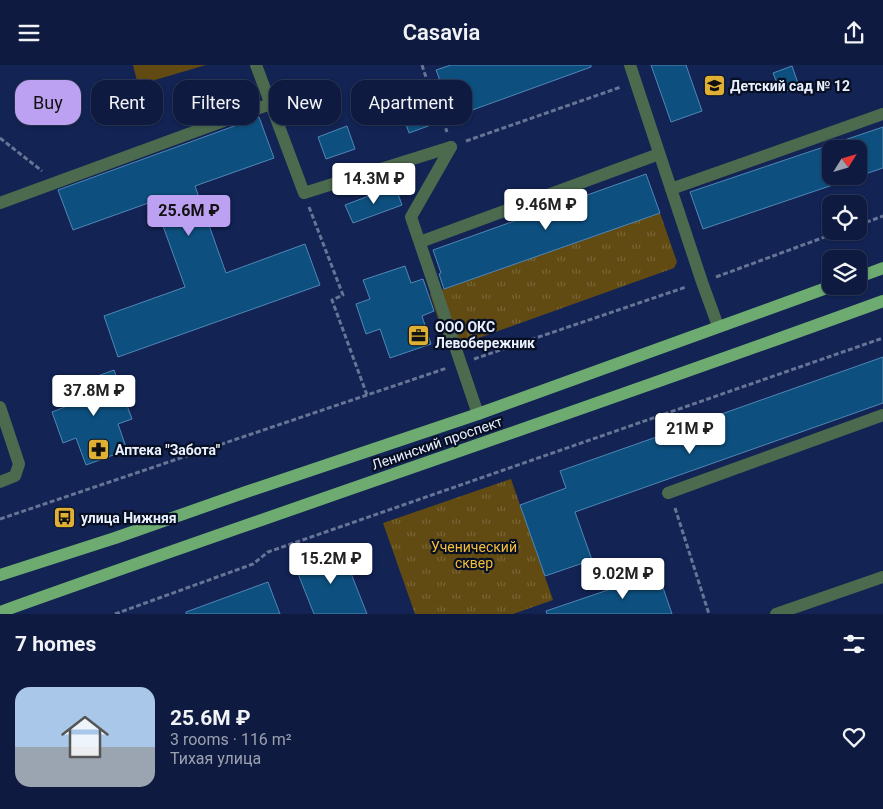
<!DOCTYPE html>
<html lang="en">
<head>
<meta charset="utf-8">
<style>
	body { margin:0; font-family:Roboto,sans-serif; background:#172346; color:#f1f3f6; height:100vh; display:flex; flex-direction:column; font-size:19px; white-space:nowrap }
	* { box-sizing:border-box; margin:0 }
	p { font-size:16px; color:#9ba1b0 }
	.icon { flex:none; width:28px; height:28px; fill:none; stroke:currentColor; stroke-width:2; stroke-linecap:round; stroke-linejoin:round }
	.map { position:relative; height:549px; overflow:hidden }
	.side { display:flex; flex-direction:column; background:#0e1a3f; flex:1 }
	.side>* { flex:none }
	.guide { position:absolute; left:15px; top:15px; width:500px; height:45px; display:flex; gap:10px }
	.needle { width:32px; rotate:53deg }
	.tools { position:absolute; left:822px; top:75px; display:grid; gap:10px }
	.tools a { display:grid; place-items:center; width:45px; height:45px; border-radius:10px; background:#0e1a3f; box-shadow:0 1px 4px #0004,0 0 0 1px #2e3859; font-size:25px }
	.price { position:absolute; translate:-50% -42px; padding:0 11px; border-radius:5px; background:#fff; color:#222; font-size:16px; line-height:32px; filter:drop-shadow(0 1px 2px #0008) }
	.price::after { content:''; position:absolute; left:50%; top:30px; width:15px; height:11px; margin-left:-8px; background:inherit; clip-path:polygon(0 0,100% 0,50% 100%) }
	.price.on { background:#bca0f2; color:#111 }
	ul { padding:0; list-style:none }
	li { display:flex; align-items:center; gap:15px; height:125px; padding:0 15px }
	li span { display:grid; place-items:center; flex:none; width:140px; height:100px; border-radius:15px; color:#555 }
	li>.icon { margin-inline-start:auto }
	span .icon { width:60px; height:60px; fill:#fffc; stroke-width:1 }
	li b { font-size:21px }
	h2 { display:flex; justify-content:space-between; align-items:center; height:60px; padding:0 15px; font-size:21px }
	.tag { padding:0 18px; border-radius:15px; background:#0e1a3f; box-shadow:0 1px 4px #0004,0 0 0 1px #2e3859; font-size:18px; line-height:45px }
	.tag.on { background:#bca0f2; color:#111 }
	header { display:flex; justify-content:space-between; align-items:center; height:65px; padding:0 15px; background:#0e1a3f; font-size:22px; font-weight:600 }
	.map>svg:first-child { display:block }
	.grass { fill:url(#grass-tufts) }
	.pitch { fill:#624b13 }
	.building { fill:#0d507f; stroke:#5187b5; fill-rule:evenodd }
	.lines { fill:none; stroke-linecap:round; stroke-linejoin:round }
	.path { stroke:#677496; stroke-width:3; stroke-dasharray:5 2.5; stroke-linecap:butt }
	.minor { stroke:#4c6a4e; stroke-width:12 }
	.major { stroke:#6dab71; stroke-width:12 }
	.labels { text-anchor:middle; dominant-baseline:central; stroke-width:4.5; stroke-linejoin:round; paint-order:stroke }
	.poi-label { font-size:14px; font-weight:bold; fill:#e9effc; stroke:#070f24; text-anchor:start }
	.street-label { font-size:14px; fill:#e9effc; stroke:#070f24 }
	.park-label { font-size:14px; fill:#f4bf36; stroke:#070f24 }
</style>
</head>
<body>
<header><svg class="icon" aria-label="menu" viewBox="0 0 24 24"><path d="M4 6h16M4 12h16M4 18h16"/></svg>Casavia<svg class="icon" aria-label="share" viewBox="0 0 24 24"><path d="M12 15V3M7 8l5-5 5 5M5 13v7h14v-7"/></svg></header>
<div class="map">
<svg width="883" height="549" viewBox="0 0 883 549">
	<defs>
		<pattern id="grass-tufts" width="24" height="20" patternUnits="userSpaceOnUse" patternTransform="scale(1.25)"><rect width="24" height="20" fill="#624b13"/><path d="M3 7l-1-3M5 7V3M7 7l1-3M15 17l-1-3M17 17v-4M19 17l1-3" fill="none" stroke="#786536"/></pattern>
	</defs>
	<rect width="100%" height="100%" fill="#122354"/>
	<g class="grass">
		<polygon points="660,148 677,197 674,203 448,284 430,229"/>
		<polygon points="511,414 553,535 513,549 415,549 383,458"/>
	</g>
	<polygon class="pitch" points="133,0 206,0 138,20"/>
	<g class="building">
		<polygon points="451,0 591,0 591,2 409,68 401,45 445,29 436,5"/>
		<polygon points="651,0 686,0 702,46 671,57"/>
		<polygon points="792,1 799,21 781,28 773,8"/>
		<polygon points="259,52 274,93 195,121 226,208 305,179 320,220 118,292 104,251 185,222 154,136 73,165 58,125"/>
		<polygon points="347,61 355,84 326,94 318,72"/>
		<path d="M883,62V103L703,164L690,127ZM831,84H859V111H831Z"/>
		<polygon points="646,109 660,148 444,224 439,209 441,208 433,185"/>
		<polygon points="395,121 402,140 353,158 345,140"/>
		<polygon points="405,201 411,218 423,214 434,246 422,251 431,279 390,293 380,264 366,269 356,239 370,234 363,215"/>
		<polygon points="883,292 883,338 575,447 592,495 545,511 520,440 566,423 560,406"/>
		<polygon points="114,305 132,354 118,359 127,385 86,400 76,373 63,378 52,347 65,342 59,325"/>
		<polygon points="341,483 367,549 314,549 295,501"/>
		<polygon points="658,508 672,549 547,549 546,546"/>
		<polygon points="268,517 280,549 186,549 186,547"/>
	</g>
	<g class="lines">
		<g class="path">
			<path d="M422,0C429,23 440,45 447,67"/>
			<polyline points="0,73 42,106"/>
			<polyline points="466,76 621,22"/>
			<polyline points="309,142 343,230 332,235 367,330"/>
			<polyline points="859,160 883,151"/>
			<polyline points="716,212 841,166"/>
			<polyline points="474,294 686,222"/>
			<polyline points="675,443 709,549"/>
			<polyline points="0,454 447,303"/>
			<polyline points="115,549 253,499 268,487 883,273"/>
		</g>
		<g class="minor">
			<polyline points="256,0 304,128 451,82"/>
			<polyline points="630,0 702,217 718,261"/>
			<polyline points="451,82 411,152 478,349"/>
			<polyline points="671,124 883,49"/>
			<polyline points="0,138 270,39"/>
			<polyline points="420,177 659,89"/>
			<polyline points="0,342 19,399 15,411 0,417"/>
			<polyline points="668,428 883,350"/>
			<polyline points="776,549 883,512"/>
		</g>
		<g class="major">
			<polyline points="859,212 883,203"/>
			<polyline points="0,510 115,473 246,427 478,349 832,221"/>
			<path d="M0,547C294,442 590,343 883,236"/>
		</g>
	</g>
	<defs>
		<symbol id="school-square" viewBox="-11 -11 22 22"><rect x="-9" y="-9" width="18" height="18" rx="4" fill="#e0b034" stroke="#070f24"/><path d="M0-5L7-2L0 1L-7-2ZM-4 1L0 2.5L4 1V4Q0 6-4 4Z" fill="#111"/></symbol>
		<symbol id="office-square" viewBox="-11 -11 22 22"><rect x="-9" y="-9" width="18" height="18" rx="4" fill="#e0b034" stroke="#070f24"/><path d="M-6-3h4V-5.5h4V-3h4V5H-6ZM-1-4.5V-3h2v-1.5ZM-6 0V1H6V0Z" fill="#111"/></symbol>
		<symbol id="pharmacy-square" viewBox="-11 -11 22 22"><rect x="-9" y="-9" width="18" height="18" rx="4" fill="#e0b034" stroke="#070f24"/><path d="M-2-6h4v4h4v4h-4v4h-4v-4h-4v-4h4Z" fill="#111"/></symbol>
		<symbol id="bus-square" viewBox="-11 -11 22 22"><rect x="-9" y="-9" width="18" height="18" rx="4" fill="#e0b034" stroke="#070f24"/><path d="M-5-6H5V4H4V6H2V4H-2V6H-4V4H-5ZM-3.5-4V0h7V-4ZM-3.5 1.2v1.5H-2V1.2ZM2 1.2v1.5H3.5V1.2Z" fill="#111"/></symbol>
	</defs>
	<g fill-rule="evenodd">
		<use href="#school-square" x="702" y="8" width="25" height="25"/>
		<use href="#office-square" x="406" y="258" width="25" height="25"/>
		<use href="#pharmacy-square" x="86" y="372" width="25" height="25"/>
		<use href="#bus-square" x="52" y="440" width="25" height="25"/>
	</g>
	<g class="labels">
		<g class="poi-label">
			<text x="730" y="21">Детский сад № 12</text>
			<text x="435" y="262">ООО ОКС<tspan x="435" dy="16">Левобережник</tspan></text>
			<text x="115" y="385">Аптека "Забота"</text>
			<text x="81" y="453">улица Нижняя</text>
		</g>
		<g class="street-label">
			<text transform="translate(437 378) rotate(-19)">Ленинский проспект</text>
		</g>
		<g class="park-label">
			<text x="474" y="482">Ученический<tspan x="474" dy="16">сквер</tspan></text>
		</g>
	</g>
</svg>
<div class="tools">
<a><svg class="needle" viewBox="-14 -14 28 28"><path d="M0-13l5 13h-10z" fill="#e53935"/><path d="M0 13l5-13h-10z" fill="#9ba1b0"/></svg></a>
<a><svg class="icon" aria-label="locate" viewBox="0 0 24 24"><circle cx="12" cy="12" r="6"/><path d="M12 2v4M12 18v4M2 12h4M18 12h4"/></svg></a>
<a><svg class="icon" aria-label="layers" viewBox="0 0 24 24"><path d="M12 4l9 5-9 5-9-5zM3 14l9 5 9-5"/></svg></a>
</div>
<b class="price" style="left:374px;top:140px">14.3M ₽</b>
<b class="price" style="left:546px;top:166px">9.46M ₽</b>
<b class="price on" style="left:189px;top:172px">25.6M ₽</b>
<b class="price" style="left:94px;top:352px">37.8M ₽</b>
<b class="price" style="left:690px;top:390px">21M ₽</b>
<b class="price" style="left:331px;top:520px">15.2M ₽</b>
<b class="price" style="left:623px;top:535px">9.02M ₽</b>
<div class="guide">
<a class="tag on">Buy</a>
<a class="tag">Rent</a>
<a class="tag">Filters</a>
<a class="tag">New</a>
<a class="tag">Apartment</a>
</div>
</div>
<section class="side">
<h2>7 homes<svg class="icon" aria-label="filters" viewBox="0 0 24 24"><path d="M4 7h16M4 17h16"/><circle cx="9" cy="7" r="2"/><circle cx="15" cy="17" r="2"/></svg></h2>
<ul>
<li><span style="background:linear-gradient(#a9c7e8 60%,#9aa5b1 0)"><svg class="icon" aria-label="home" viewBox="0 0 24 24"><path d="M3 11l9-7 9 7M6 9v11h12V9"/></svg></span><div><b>25.6M ₽</b><p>3 rooms · 116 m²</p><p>Тихая улица</p></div><svg class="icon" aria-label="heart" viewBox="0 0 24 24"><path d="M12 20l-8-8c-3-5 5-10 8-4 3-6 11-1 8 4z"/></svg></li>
</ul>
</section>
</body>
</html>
